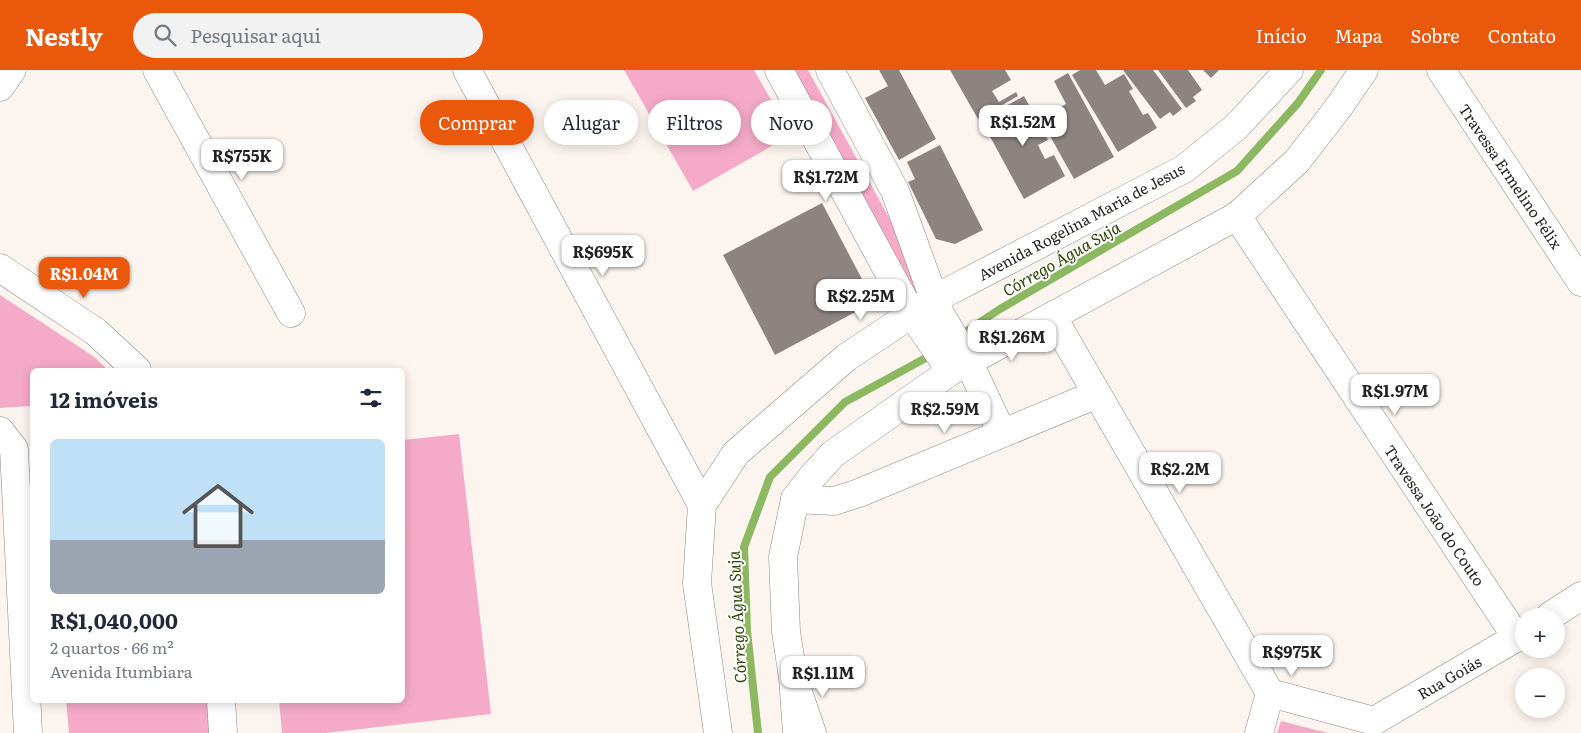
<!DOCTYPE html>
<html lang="pt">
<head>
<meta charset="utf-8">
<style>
	body { margin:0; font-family:Literata,serif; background:#f2f2f3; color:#1f2937; height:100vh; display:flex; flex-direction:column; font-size:19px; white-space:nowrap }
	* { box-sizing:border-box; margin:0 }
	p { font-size:16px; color:#747a83 }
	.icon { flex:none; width:28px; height:28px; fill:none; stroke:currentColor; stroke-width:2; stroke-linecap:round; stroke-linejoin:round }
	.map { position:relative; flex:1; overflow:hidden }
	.panel { position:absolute; left:30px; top:298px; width:375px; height:335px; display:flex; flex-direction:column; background:#fff; border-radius:8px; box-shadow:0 2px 12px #0003 }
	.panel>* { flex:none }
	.hud { position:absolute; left:420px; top:30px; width:475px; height:45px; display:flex; gap:10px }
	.fabs { position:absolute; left:1515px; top:538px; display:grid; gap:10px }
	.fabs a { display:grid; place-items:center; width:50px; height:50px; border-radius:50%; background:#fff; box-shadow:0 2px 12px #0003; font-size:25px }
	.price { position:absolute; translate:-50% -42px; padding:0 11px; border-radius:10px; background:#fff; color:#222; font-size:16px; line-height:32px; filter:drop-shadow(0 1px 2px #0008) }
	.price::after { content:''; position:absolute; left:50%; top:30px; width:15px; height:11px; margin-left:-8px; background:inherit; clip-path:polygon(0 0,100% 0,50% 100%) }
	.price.selected { background:#ea580c; color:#fff }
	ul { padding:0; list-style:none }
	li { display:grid; align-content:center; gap:10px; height:265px; padding:0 20px }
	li+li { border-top:1px solid #e0e1e3 }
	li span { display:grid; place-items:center; height:155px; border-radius:8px; color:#555 }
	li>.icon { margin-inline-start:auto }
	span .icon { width:90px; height:90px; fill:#fffc; stroke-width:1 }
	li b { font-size:21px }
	h2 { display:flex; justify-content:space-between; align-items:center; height:60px; padding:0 20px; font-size:21px }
	.chip { padding:0 18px; border-radius:22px; background:#fff; box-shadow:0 2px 12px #0003; font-size:18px; line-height:45px }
	.chip.selected { background:#ea580c; color:#fff }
	header { display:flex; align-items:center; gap:30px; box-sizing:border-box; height:70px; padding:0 25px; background:#ea580c; color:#fff }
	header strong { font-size:24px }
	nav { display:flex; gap:28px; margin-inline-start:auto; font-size:18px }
	.search { width:350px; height:45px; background:#f2f2f3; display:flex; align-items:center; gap:12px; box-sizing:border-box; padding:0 18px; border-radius:28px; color:#747a83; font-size:19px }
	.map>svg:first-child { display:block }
	.green { fill:#f5abc7 }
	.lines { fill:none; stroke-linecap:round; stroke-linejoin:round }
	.stream { stroke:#8db862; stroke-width:8 }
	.building { fill:#8d8482 }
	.minor-casing { stroke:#8f8883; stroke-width:29 }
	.tertiary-casing { stroke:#8f8883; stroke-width:29 }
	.minor { stroke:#fff; stroke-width:28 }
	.tertiary { stroke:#fff; stroke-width:28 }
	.labels { text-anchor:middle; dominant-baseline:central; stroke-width:4; stroke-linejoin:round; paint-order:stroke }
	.street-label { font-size:15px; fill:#272522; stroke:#fff }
	.water-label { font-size:16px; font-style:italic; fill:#2b4606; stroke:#fff }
</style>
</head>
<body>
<header>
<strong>Nestly</strong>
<div class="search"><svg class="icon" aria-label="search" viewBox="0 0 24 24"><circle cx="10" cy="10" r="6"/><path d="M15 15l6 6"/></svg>Pesquisar aqui</div>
<nav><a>Início</a><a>Mapa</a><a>Sobre</a><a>Contato</a></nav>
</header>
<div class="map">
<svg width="1581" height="663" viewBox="0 0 1581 663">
	<rect width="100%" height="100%" fill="#fcf5ef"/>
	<g class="green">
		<polygon points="624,0 754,0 791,65 693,121"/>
		<polygon points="792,0 808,0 925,213 917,221 911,220"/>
		<polygon points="0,225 93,286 108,300 32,300 32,338 31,336 0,338"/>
		<polygon points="459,364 491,644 326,663 282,663 279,630 402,630 403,370"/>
		<polygon points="66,630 207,630 209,663 69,663"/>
		<polygon points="1281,651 1328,663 1277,663"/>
	</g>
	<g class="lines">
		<g class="stream">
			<polyline points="959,266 1000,239 1237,101 1298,33 1321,0"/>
			<polyline points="758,663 747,561 744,477 770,407 845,332 933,284"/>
		</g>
	</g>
	<g class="building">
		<polygon points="879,0 899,0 936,69 899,90 865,28 888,16"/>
		<polygon points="950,0 1005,0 1011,10 992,21 999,32 1016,22 1018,26 978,49"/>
		<polygon points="1080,0 1096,0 1105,15 1124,4 1133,19 1129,21 1143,45 1148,43 1157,58 1118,82 1072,5"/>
		<polygon points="1123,0 1153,0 1182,39 1173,46 1170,42 1160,49"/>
		<polygon points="1158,0 1188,0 1202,20 1193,27 1196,31 1186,38"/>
		<polygon points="1203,0 1219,0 1211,8"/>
		<polygon points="1068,3 1114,87 1074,109 1040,48 1066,34 1054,11"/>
		<polygon points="1024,26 1048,70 1038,75 1045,89 1054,85 1065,106 1024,129 981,50"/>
		<polygon points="940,75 983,160 955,174 936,169 908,112 915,109 907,92"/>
		<polygon points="822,133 874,232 775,285 723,185"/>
	</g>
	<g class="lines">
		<defs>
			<g id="minor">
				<polyline points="157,0 291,243"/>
				<polyline points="467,0 702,435"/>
				<polyline points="1441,0 1581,212"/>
				<polyline points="0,17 12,0"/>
				<polyline points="1237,146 1517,568"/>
				<polyline points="0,198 96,262 137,300"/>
				<polyline points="1052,246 1270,623"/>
				<polyline points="968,291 1002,363"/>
				<polyline points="0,361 14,379 28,663"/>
				<polyline points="795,429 834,431 859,423 1097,324"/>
				<polyline points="1550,546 1581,526"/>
				<polyline points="798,622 812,663"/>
				<polyline points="221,630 223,663"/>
				<polyline points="1259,663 1270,623 1374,651 1524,563"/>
			</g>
			<g id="tertiary">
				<polyline points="779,0 911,243 951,301"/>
				<polyline points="830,0 895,121 938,240 968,291"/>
				<polyline points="718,663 697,513 702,435 736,383 847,287 934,229 1184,99 1236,57 1289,0"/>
				<polyline points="797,663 793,607 786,562 783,487 795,429 811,408 833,384 951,301 1237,146 1297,91 1338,38 1364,0"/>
			</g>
		</defs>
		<use href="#minor" class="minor-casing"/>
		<use href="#tertiary" class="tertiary-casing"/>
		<use href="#minor" class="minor"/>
		<use href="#tertiary" class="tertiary"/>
	</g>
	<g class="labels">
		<g class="street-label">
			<text transform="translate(1511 106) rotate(56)">Travessa Ermelino Félix</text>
			<text transform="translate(1081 151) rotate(-28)">Avenida Rogelina Maria de Jesus</text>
			<text transform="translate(1435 445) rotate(56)">Travessa João do Couto</text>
			<text transform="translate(1449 607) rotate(-30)">Rua Goiás</text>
		</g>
		<g class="water-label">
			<text transform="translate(1061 188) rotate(-30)">Córrego Água Suja</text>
			<text transform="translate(736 547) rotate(-93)">Córrego Água Suja</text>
		</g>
	</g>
</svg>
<div class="fabs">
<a>+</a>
<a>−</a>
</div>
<b class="price" style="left:1023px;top:77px">R$1.52M</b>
<b class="price" style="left:242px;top:111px">R$755K</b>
<b class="price" style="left:826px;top:132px">R$1.72M</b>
<b class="price" style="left:603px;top:207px">R$695K</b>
<b class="price selected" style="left:84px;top:229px">R$1.04M</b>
<b class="price" style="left:861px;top:251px">R$2.25M</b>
<b class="price" style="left:1012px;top:292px">R$1.26M</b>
<b class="price" style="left:1395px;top:346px">R$1.97M</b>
<b class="price" style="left:945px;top:364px">R$2.59M</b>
<b class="price" style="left:1180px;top:424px">R$2.2M</b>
<b class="price" style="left:1292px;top:607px">R$975K</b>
<b class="price" style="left:823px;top:628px">R$1.11M</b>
<div class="hud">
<a class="chip selected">Comprar</a>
<a class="chip">Alugar</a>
<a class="chip">Filtros</a>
<a class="chip">Novo</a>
</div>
<section class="panel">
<h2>12 imóveis<svg class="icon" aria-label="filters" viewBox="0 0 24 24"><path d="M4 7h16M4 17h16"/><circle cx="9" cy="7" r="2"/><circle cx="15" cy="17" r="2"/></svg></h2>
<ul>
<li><span style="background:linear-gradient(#bfe0f5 65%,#9aa5b1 0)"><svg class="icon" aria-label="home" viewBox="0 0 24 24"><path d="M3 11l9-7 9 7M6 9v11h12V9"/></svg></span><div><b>R$1,040,000</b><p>2 quartos · 66 m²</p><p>Avenida Itumbiara</p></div></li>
</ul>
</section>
</div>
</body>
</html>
